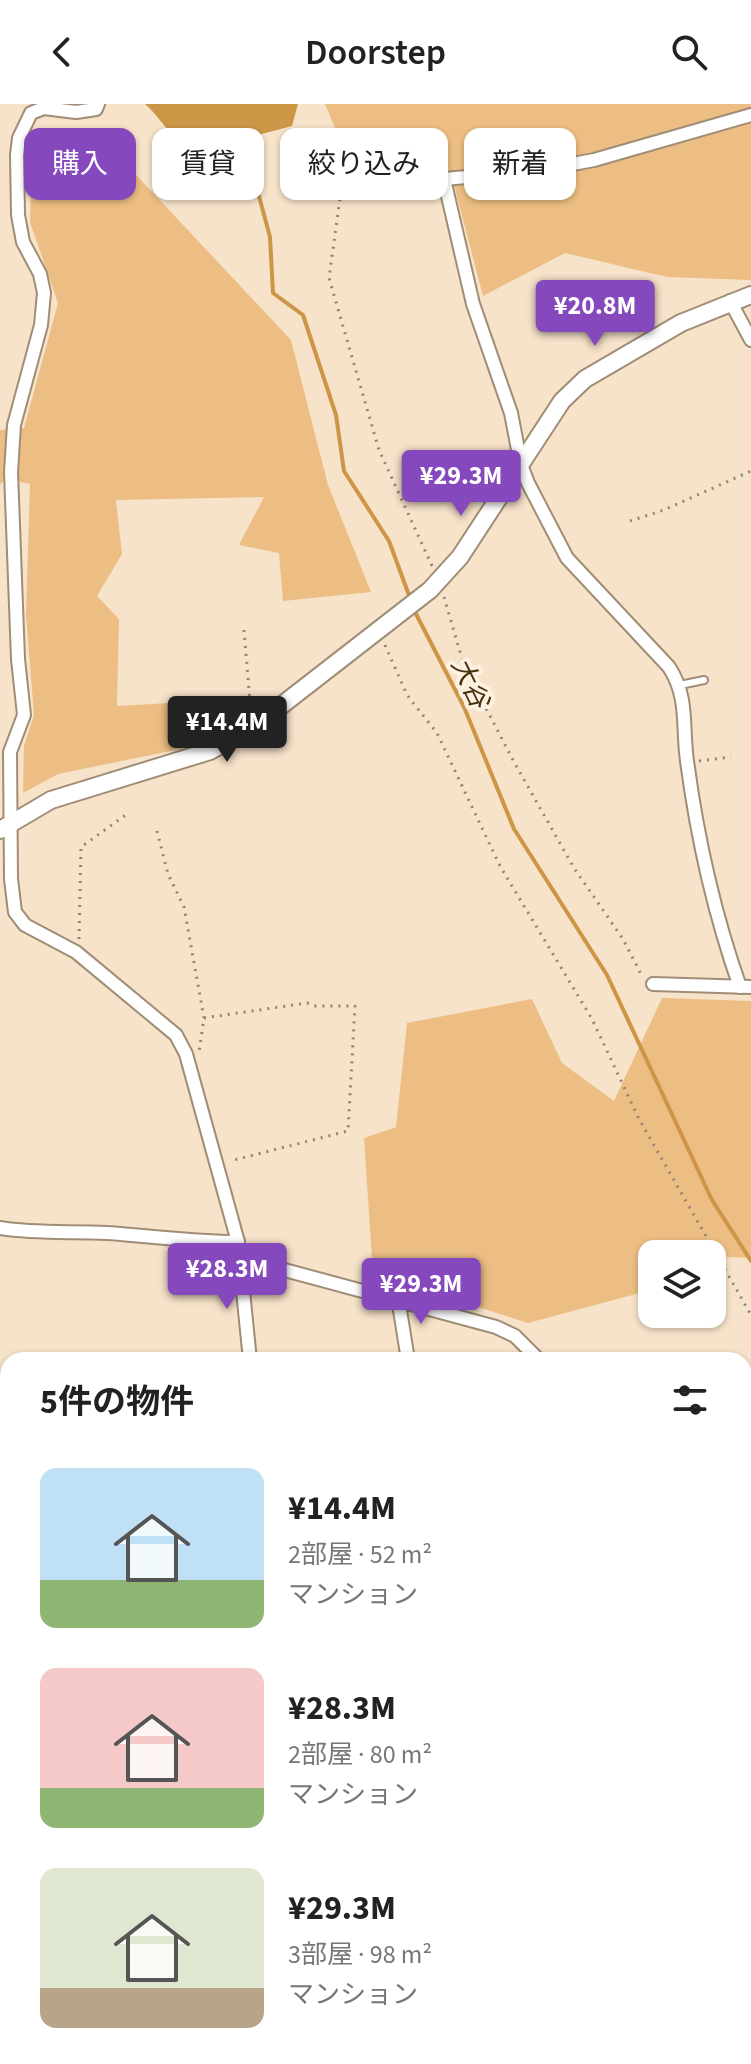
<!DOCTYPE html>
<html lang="ja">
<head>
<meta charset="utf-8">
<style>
	body { margin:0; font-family:"Source Sans 3","Noto Sans JP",sans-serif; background:#f6f6f6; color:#222; height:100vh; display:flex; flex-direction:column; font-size:30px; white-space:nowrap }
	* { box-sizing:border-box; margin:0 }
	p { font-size:26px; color:#767676 }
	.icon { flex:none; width:44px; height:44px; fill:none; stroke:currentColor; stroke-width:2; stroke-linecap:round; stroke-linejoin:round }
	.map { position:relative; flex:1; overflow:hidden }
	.drawer { position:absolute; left:0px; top:1248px; width:752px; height:712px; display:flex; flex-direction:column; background:#fff; border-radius:24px 24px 0 0; box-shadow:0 2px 6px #0004 }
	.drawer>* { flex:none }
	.top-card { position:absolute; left:24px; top:24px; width:704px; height:72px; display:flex; gap:16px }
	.buttons { position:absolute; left:638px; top:1136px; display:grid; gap:16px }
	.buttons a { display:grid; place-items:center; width:88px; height:88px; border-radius:16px; background:#fff; box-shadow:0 2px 6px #0004; font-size:40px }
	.price { position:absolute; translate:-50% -68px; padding:0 18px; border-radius:8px; background:#8548bd; color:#fff; font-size:26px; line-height:52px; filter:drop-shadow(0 2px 4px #0008) }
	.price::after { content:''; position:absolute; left:50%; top:48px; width:24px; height:18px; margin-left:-12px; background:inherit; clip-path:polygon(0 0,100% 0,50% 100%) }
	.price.active { background:#222; color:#fff }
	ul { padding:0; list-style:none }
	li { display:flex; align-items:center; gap:24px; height:200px; padding:0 40px }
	li span { display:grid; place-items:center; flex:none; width:224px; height:160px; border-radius:16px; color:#555 }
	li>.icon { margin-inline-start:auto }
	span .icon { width:96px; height:96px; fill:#fffc; stroke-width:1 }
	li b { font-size:34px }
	h2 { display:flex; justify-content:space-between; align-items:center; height:96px; padding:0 40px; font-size:34px }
	.pill { padding:0 28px; border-radius:16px; background:#fff; box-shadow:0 2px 6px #0004; font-size:28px; line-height:72px }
	.pill.active { background:#8548bd; color:#fff }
	header { display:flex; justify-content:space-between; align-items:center; height:104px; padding:0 40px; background:#fff; font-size:36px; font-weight:600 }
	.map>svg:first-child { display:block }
	.green { fill:#ecbe83 }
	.water { fill:#cd9546 }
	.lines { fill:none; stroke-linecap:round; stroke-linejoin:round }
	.stream { stroke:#cd9546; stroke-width:4 }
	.service-casing { stroke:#9f8d76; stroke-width:10 }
	.minor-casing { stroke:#9f8d76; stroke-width:16 }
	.tertiary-casing { stroke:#9f8d76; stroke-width:20 }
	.secondary-casing { stroke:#9f8d76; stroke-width:22 }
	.path { stroke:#928473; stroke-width:3; stroke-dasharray:2 6; stroke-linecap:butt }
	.service { stroke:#fff; stroke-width:6 }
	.minor { stroke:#fff; stroke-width:12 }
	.tertiary { stroke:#fff; stroke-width:16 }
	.secondary { stroke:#fff; stroke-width:18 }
	.labels { text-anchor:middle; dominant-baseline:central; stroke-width:8; stroke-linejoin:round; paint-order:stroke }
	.water-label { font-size:26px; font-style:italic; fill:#462f0c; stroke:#fdf1e2 }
</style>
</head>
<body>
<header><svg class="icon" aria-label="back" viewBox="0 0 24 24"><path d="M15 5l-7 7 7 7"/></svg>Doorstep<svg class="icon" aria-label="search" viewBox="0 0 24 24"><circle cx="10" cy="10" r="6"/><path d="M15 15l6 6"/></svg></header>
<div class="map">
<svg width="751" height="1960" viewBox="0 0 751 1960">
	<rect width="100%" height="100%" fill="#f7e3ca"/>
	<g class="green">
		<polygon points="325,0 751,0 751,176 667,173 565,149 483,192 450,66 394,49 348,55"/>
		<polygon points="109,42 291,236 328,381 371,488 283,497 279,449 239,441 264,393 116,396 122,450 97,492 119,515 117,602 221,596 228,624 200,641 58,670 23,689 24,642 34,611 26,511 30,380 5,375 0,381 0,326 24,324 58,199 30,118 32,43"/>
		<polygon points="662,894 751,897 751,1154 649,1149 651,1186 528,1219 373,1169 364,1034 396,1023 407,919 532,895 562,959 614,997"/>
	</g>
	<path class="water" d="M145,0H298L292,22L190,49C171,34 162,15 145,0Z"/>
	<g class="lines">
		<g class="stream">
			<polyline points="242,29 270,133 273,189 303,211 336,311 344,367 389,437 410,494"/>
			<polyline points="414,506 464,603 514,725 607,871 712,1096 751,1157"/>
		</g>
		<defs>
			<polyline id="service" points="680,581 704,576"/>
			<g id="minor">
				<polyline points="98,0 96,5 76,8 44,4 31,9 19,34 17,51 18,111 23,138 40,170 44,189 41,221 14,321 11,368 18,555 24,611 10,648 11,775 15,808 25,821 76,848 176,931 186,950 238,1138 250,1256"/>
				<polyline points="401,59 418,73 444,75 536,67 594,56 751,11"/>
				<path d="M444,75L473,200L511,309L521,361L528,379L567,454L669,563C689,594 682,622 687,657C697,732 715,812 740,883"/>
				<polyline points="730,197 751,236"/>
				<polyline points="653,880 751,883"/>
				<path d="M0,1124C36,1130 71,1127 107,1129C151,1132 194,1138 238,1138"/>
				<polyline points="240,1154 496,1223 515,1232 539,1256"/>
				<polyline points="398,1194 408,1256"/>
				<polyline points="348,1952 349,1960"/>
				<polyline points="504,1952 505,1960"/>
				<polyline points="587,1960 591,1952"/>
			</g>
			<g id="tertiary">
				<polyline points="0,726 51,696 210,647 255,622 430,486 460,453 562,297 585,275 681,219 751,191"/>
				<polyline points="142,1952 143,1960"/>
			</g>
			<g id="secondary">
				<polyline points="744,1481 751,1482"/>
				<polyline points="0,1565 8,1565"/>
			</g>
		</defs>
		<use href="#service" class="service-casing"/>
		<use href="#minor" class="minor-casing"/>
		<use href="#tertiary" class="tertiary-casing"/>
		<use href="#secondary" class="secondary-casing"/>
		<g class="path">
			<polyline points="389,59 368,59 352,64 342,80 329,174 379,346 433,464"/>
			<polyline points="630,417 664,406 751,367"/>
			<polyline points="444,493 464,562 514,658 574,764 623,835 643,874"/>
			<polyline points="244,526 251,610"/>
			<polyline points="385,541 407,591 437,629 500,762 592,915 639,1015 751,1211"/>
			<polyline points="699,657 731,653"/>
			<polyline points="157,727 168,770 184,803 204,914 199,948"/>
			<polyline points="79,835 81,743 127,710"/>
			<polyline points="204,914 307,899 316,902 355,902 348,1027 230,1057"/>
		</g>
		<use href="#service" class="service"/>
		<use href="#minor" class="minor"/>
		<use href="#tertiary" class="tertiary"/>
		<use href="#secondary" class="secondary"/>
	</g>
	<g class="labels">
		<g class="water-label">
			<text transform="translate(470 579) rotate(64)">大谷</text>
		</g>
	</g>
</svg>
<div class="buttons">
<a><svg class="icon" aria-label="layers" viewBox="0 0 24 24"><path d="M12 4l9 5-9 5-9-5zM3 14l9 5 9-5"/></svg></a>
</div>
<b class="price" style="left:595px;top:244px">¥20.8M</b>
<b class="price" style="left:461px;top:414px">¥29.3M</b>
<b class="price active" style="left:227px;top:660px">¥14.4M</b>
<b class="price" style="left:227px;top:1207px">¥28.3M</b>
<b class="price" style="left:421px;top:1222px">¥29.3M</b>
<div class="top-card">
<a class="pill active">購入</a>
<a class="pill">賃貸</a>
<a class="pill">絞り込み</a>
<a class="pill">新着</a>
</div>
<section class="drawer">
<h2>5件の物件<svg class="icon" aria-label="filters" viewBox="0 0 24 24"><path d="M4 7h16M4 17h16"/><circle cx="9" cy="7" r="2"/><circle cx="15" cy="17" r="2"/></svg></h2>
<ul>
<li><span style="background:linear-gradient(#bfe0f5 70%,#8fb573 0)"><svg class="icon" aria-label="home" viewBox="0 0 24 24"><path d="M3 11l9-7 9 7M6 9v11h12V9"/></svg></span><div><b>¥14.4M</b><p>2部屋 · 52 m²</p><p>マンション</p></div></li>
<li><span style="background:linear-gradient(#f6c9c9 75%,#8fb573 0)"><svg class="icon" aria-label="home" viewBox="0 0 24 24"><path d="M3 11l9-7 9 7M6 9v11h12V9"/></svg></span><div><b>¥28.3M</b><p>2部屋 · 80 m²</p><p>マンション</p></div></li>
<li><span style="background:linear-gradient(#dfe7d0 75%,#b9a48a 0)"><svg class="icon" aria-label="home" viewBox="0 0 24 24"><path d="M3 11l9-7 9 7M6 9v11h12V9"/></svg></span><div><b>¥29.3M</b><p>3部屋 · 98 m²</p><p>マンション</p></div></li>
</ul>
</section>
</div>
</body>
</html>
